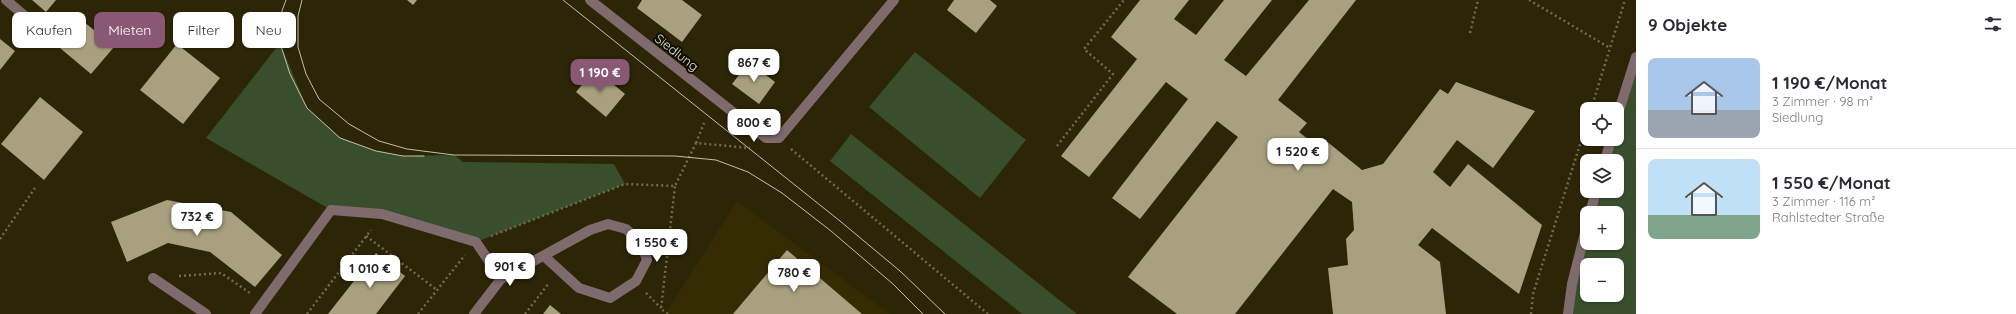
<!DOCTYPE html>
<html lang="de">
<head>
<meta charset="utf-8">
<style>
	body { margin:0; font-family:Quicksand,sans-serif; background:#f7f7f7; color:#2b2b33; height:100vh; display:flex; flex-direction:column; font-size:15px; white-space:nowrap }
	* { box-sizing:border-box; margin:0 }
	p { font-size:13px; color:#7c7c81 }
	.icon { flex:none; width:22px; height:22px; fill:none; stroke:currentColor; stroke-width:2; stroke-linecap:round; stroke-linejoin:round }
	.map { position:relative; flex:1; overflow:hidden }
	.side { display:flex; flex-direction:column; background:#fff; width:380px }
	.side>* { flex:none }
	.hud { position:absolute; left:12px; top:12px; width:380px; height:36px; display:flex; gap:8px }
	.tools { position:absolute; left:1580px; top:102px; display:grid; gap:8px }
	.tools a { display:grid; place-items:center; width:44px; height:44px; border-radius:8px; background:#fff; box-shadow:0 1px 3px #0004; font-size:20px }
	.price { position:absolute; translate:-50% -34px; padding:0 9px; border-radius:8px; background:#fff; color:#222; font-size:13px; line-height:26px; filter:drop-shadow(0 1px 2px #0008) }
	.price::after { content:''; position:absolute; left:50%; top:24px; width:12px; height:9px; margin-left:-6px; background:inherit; clip-path:polygon(0 0,100% 0,50% 100%) }
	.price.selected { background:#895875; color:#fff }
	ul { padding:0; list-style:none }
	li { display:flex; align-items:center; gap:12px; height:100px; padding:0 12px }
	li+li { border-top:1px solid #e1e1e2 }
	li span { display:grid; place-items:center; flex:none; width:112px; height:80px; border-radius:8px; color:#555 }
	li>.icon { margin-inline-start:auto }
	span .icon { width:48px; height:48px; fill:#fffc; stroke-width:1 }
	li b { font-size:17px }
	h2 { display:flex; justify-content:space-between; align-items:center; height:48px; padding:0 12px; font-size:17px }
	.tag { padding:0 14px; border-radius:8px; background:#fff; box-shadow:0 1px 3px #0004; font-size:14px; line-height:36px }
	.tag.selected { background:#895875; color:#fff }
	main { display:flex; flex:1; min-height:0 }
	.map>svg:first-child { display:block }
	.built { fill:#352c04 }
	.green { fill:#384e2d; fill-rule:evenodd }
	.building { fill:#a9a07f }
	.lines { fill:none; stroke-linecap:round; stroke-linejoin:round }
	.path { stroke:#6f6a50; stroke-width:2.5; stroke-dasharray:2 3; stroke-linecap:butt }
	.minor { stroke:#7f6a6e; stroke-width:10 }
	.tram { stroke:#c3bfab; stroke-width:1 }
	.labels { text-anchor:middle; dominant-baseline:central; stroke-width:4; stroke-linejoin:round; paint-order:stroke }
	.street-label { font-size:13px; fill:#e1ddcc; stroke:#110e04 }
</style>
</head>
<body>
<main>
<div class="map">
<svg width="1636" height="314" viewBox="0 0 1636 314">
	<rect width="100%" height="100%" fill="#2c2506"/>
	<polygon class="built" points="737,201 890,314 665,314"/>
	<g class="green">
		<polygon points="280,43 307,108 341,138 376,151 403,156 454,155 463,162 614,164 625,184 476,242 382,214 331,210 206,138"/>
		<polygon points="915,52 1026,140 980,198 869,107"/>
		<path d="M1636,57V314H1568L1587,243H1617V213H1590L1596,191H1617V161H1605L1611,139H1617V117ZM1587,265H1617V295H1587Z"/>
		<polygon points="851,134 1077,314 1022,314 830,161"/>
	</g>
	<g class="building">
		<polygon points="32,0 56,0 46,12"/>
		<polygon points="407,0 417,0 413,5"/>
		<polygon points="642,0 682,0 702,15 682,42 637,8"/>
		<polygon points="954,0 990,0 997,6 976,33 947,10"/>
		<polygon points="1140,0 1189,0 1174,19 1196,35 1224,0 1272,0 1224,60 1246,76 1309,0 1356,0 1278,100 1307,123 1299,132 1319,148 1325,140 1362,170 1383,164 1440,89 1448,94 1456,82 1535,111 1493,168 1457,140 1433,172 1450,187 1468,164 1542,225 1519,294 1432,228 1418,245 1440,262 1446,314 1333,314 1328,268 1348,265 1346,239 1354,230 1352,202 1333,189 1235,314 1177,314 1128,277 1238,137 1217,121 1140,219 1112,198 1188,99 1166,82 1089,177 1061,156 1137,59 1111,37"/>
		<polygon points="77,16 114,47 91,74 54,43"/>
		<polygon points="0,39 15,51 0,70"/>
		<polygon points="177,44 220,78 183,124 140,90"/>
		<polygon points="749,62 775,82 759,104 732,84"/>
		<polygon points="595,69 625,94 606,117 576,92"/>
		<polygon points="40,97 83,132 44,180 1,144"/>
		<polygon points="167,200 231,212 282,255 255,287 210,252 168,243 127,262 111,222"/>
		<polygon points="787,250 862,314 733,314"/>
		<polygon points="376,253 405,276 376,314 328,314"/>
		<polygon points="550,305 561,314 543,314"/>
	</g>
	<g class="lines">
		<g class="path">
			<polyline points="1529,0 1610,48"/>
			<polyline points="1470,33 1478,0"/>
			<polyline points="1591,109 1625,0"/>
			<polyline points="696,143 704,123"/>
			<polyline points="1057,146 1113,74 1084,49 1124,0"/>
			<polyline points="791,149 988,314"/>
			<polyline points="366,236 437,290"/>
			<polyline points="491,236 625,184 675,186 696,143 750,148"/>
			<polyline points="0,239 35,188"/>
			<polyline points="179,276 221,273 250,293"/>
			<polyline points="646,293 661,308"/>
			<polyline points="307,314 371,230"/>
			<polyline points="418,314 465,255"/>
			<polyline points="525,314 549,283"/>
			<polyline points="668,314 661,309 675,186"/>
			<polyline points="1531,314 1533,294 1587,122"/>
		</g>
		<g class="minor">
			<polyline points="6,0 44,32"/>
			<polyline points="590,0 766,138 779,138 894,0"/>
			<polyline points="1617,117 1636,57"/>
			<polyline points="1605,161 1611,139"/>
			<polyline points="1590,213 1596,191"/>
			<polyline points="153,278 206,314"/>
			<polyline points="255,314 331,210 382,214 476,242 501,279"/>
			<polyline points="474,314 501,279 590,230 608,224 626,229 641,243 647,260 636,281 610,298 579,288 544,256"/>
			<polyline points="1568,314 1572,284 1587,225"/>
		</g>
		<g class="tram">
			<polyline points="286,0 282,11 280,43 290,74 307,108 340,138 376,151 403,156 424,156"/>
			<polyline points="302,0 298,16 298,47 306,74 319,99 349,124 379,141 407,149 454,155 675,156 716,160 748,172 782,193 831,231 893,284 923,314"/>
			<polyline points="563,0 840,221 900,271 945,314"/>
		</g>
	</g>
	<g class="labels">
		<g class="street-label">
			<text transform="translate(677 52) rotate(38)">Siedlung</text>
		</g>
	</g>
</svg>
<div class="tools">
<a><svg class="icon" aria-label="locate" viewBox="0 0 24 24"><circle cx="12" cy="12" r="6"/><path d="M12 2v4M12 18v4M2 12h4M18 12h4"/></svg></a>
<a><svg class="icon" aria-label="layers" viewBox="0 0 24 24"><path d="M12 4l9 5-9 5-9-5zM3 14l9 5 9-5"/></svg></a>
<a>+</a>
<a>−</a>
</div>
<b class="price" style="left:754px;top:83px">867 €</b>
<b class="price selected" style="left:600px;top:93px">1 190 €</b>
<b class="price" style="left:754px;top:143px">800 €</b>
<b class="price" style="left:1298px;top:172px">1 520 €</b>
<b class="price" style="left:197px;top:237px">732 €</b>
<b class="price" style="left:657px;top:263px">1 550 €</b>
<b class="price" style="left:510px;top:287px">901 €</b>
<b class="price" style="left:370px;top:289px">1 010 €</b>
<b class="price" style="left:794px;top:293px">780 €</b>
<div class="hud">
<a class="tag">Kaufen</a>
<a class="tag selected">Mieten</a>
<a class="tag">Filter</a>
<a class="tag">Neu</a>
</div>
</div>
<section class="side">
<h2>9 Objekte<svg class="icon" aria-label="filters" viewBox="0 0 24 24"><path d="M4 7h16M4 17h16"/><circle cx="9" cy="7" r="2"/><circle cx="15" cy="17" r="2"/></svg></h2>
<ul>
<li><span style="background:linear-gradient(#a9c7e8 65%,#9aa5b1 0)"><svg class="icon" aria-label="home" viewBox="0 0 24 24"><path d="M3 11l9-7 9 7M6 9v11h12V9"/></svg></span><div><b>1 190 €/Monat</b><p>3 Zimmer · 98 m²</p><p>Siedlung</p></div></li>
<li><span style="background:linear-gradient(#bfe0f5 70%,#7fa58c 0)"><svg class="icon" aria-label="home" viewBox="0 0 24 24"><path d="M3 11l9-7 9 7M6 9v11h12V9"/></svg></span><div><b>1 550 €/Monat</b><p>3 Zimmer · 116 m²</p><p>Rahlstedter Straße</p></div></li>
</ul>
</section>
</main>
</body>
</html>
